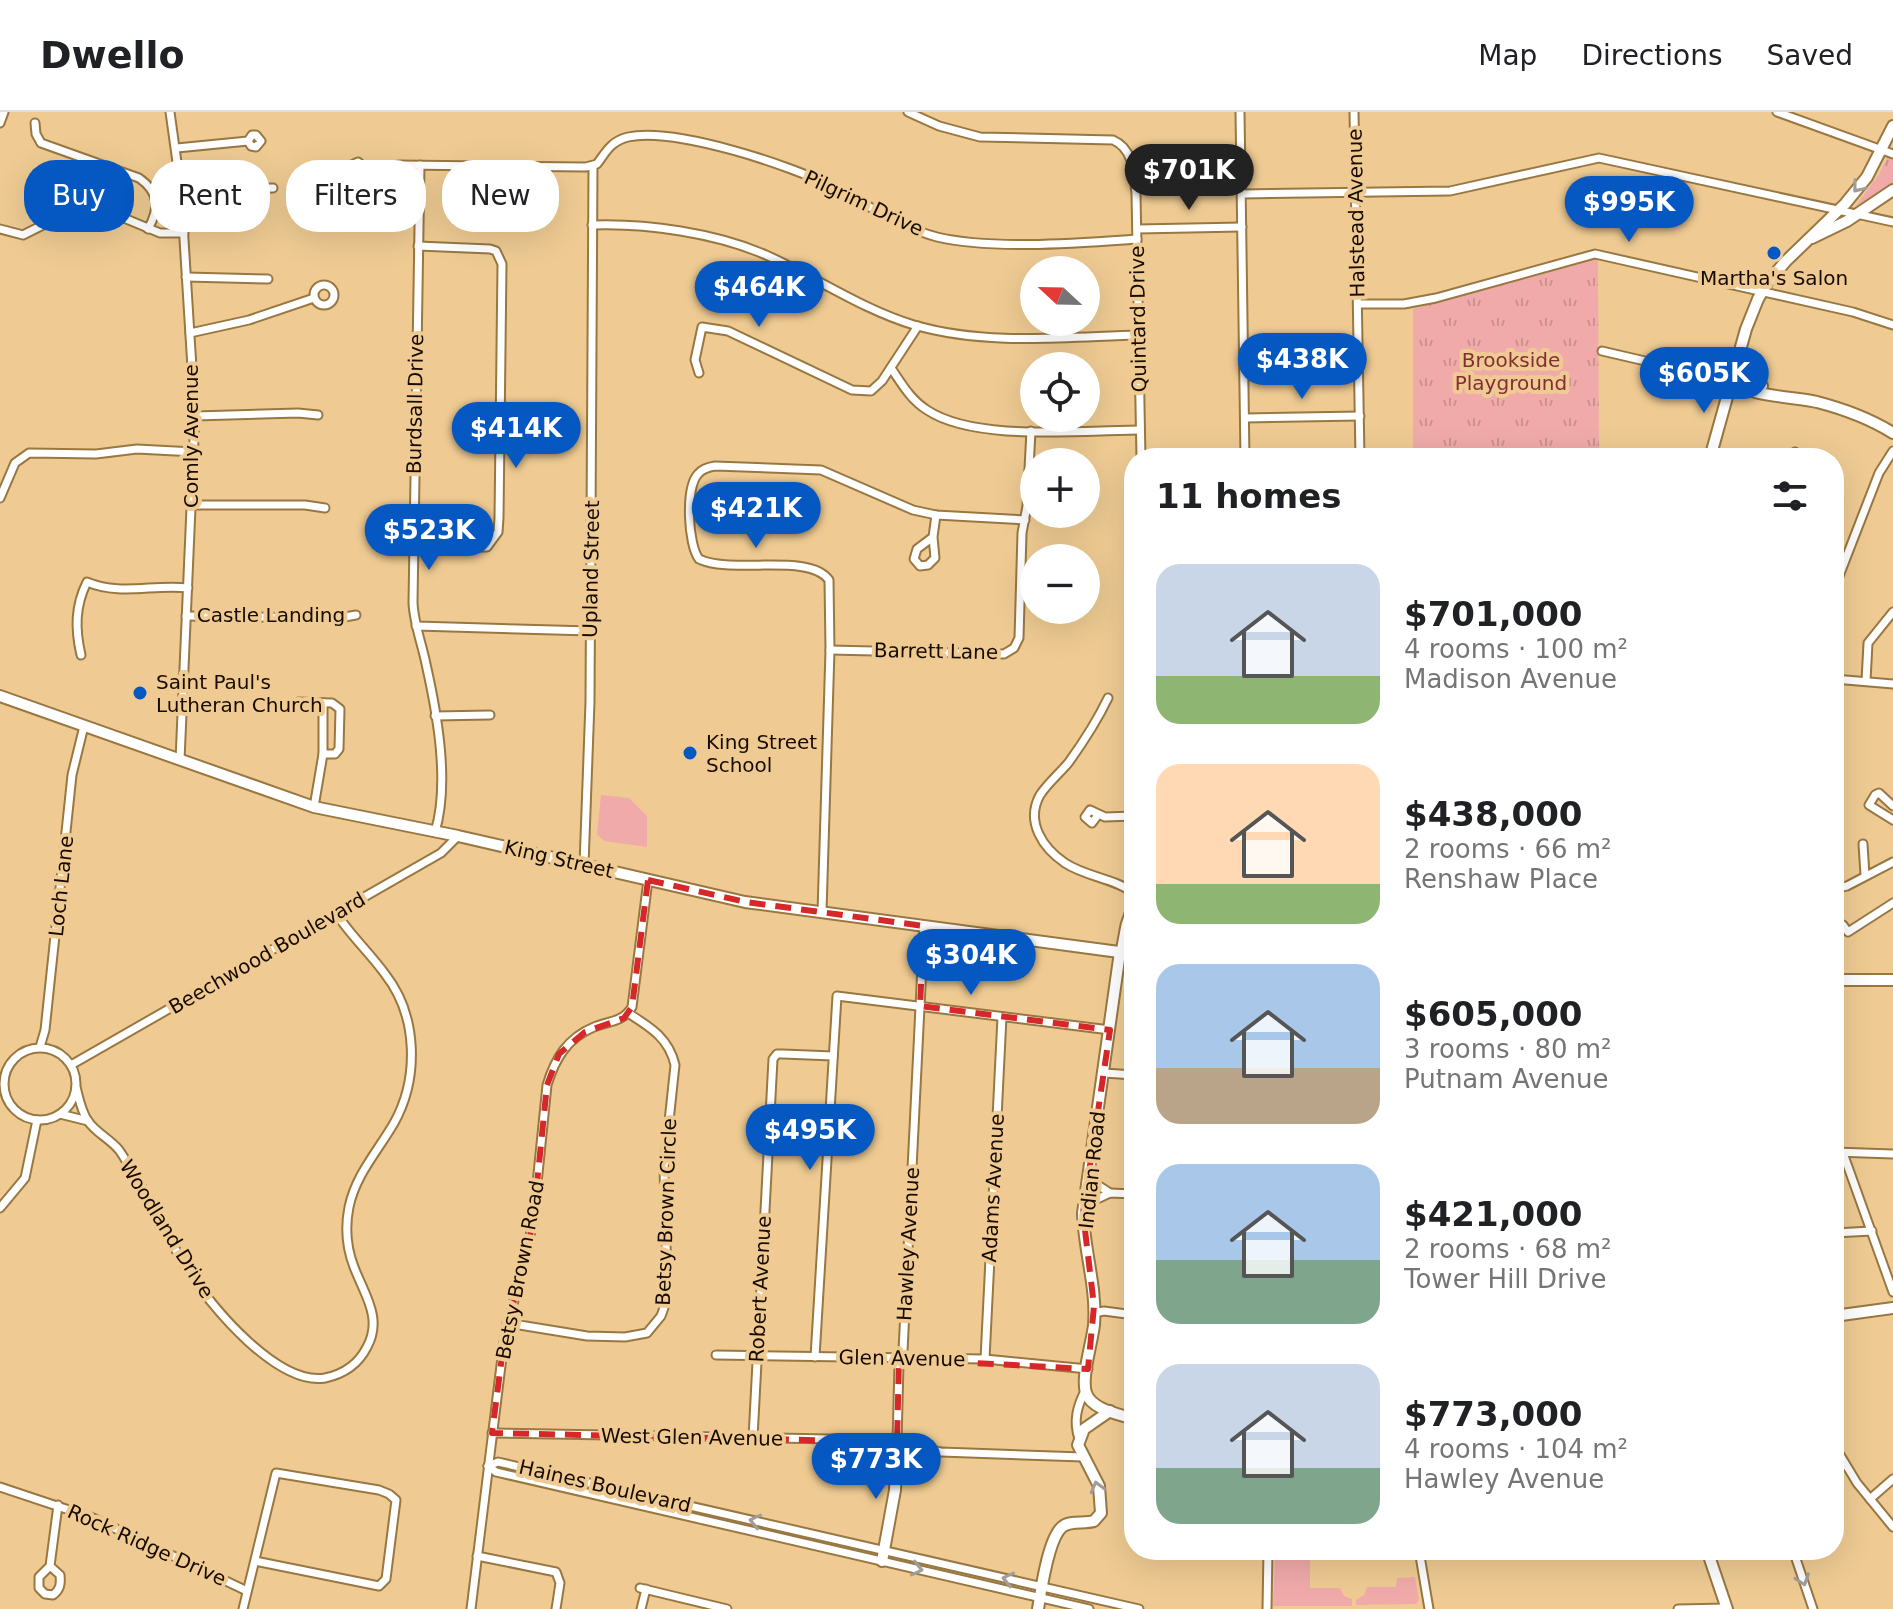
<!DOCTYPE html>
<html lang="en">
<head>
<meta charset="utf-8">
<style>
	body { margin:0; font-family:"DejaVu Sans",sans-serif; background:#f6f6f6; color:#202124; height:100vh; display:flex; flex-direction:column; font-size:30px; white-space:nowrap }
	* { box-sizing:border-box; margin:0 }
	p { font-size:26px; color:#757577 }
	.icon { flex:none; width:44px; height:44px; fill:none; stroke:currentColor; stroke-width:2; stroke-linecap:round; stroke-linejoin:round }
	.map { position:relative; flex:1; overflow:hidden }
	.side { position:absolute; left:1124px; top:336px; width:720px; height:1112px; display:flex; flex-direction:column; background:#fff; border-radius:32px; box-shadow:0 8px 32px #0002 }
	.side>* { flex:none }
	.top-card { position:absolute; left:24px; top:48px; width:760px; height:72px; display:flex; gap:16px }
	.needle { width:52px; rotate:292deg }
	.tools { position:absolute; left:1020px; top:144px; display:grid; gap:16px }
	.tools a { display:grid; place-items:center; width:80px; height:80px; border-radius:50%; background:#fff; box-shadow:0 8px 32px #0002; font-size:40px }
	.price { position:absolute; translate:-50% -68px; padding:0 18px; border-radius:28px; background:#0557c1; color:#fff; font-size:26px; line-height:52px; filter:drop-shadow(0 2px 4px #0008) }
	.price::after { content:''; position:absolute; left:50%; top:48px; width:24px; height:18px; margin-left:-12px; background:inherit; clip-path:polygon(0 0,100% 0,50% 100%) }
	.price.selected { background:#222; color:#fff }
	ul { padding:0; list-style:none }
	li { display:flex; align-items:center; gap:24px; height:200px; padding:0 32px }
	li span { display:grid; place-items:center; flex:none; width:224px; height:160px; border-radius:24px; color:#555 }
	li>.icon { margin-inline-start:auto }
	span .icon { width:96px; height:96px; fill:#fffc; stroke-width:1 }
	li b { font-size:34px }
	h2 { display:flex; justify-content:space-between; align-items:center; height:96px; padding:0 32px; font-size:34px }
	.chip { padding:0 28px; border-radius:32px; background:#fff; box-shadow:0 8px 32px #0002; font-size:28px; line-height:72px }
	.chip.selected { background:#0557c1; color:#fff }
	header { display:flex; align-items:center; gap:48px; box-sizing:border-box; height:112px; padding:0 40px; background:#fff; border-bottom:2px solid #e0e0e0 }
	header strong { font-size:38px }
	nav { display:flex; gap:44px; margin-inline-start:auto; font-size:28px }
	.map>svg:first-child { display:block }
	.grass { fill:#f0aaaa }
	.park { fill:url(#park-tufts) }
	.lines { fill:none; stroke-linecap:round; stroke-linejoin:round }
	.street-casing { stroke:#987741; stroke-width:11 }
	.secondary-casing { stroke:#987741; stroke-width:14 }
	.street { stroke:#fff; stroke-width:7 }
	.secondary { stroke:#fff; stroke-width:10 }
	.oneway { stroke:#a29d99 }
	.marked { fill:none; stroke:#d62828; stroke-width:6; stroke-dasharray:16 10; stroke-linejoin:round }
	.poi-dot { fill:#0557c1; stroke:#efcb93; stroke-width:3 }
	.labels { text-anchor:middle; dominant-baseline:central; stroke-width:8; stroke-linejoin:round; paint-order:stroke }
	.street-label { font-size:20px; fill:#170b00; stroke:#efcb93 }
	.poi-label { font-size:20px; fill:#170b00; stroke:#efcb93; text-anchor:start }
	.park-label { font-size:20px; fill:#822e35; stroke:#efcb93 }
</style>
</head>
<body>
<header>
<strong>Dwello</strong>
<nav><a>Map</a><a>Directions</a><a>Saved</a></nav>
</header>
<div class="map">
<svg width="1893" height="1497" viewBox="0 0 1893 1497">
	<defs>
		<pattern id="park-tufts" width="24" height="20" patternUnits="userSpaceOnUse" patternTransform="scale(2)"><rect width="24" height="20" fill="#f0aaaa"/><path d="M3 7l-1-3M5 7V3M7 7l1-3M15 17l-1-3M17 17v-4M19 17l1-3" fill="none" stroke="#cd9190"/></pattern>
	</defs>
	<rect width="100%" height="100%" fill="#efcb93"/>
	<g class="grass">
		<polygon points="601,683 629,686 647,704 647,735 604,729 597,722"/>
		<polygon points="1275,1442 1310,1442 1310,1476 1340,1476 1344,1484 1352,1487 1352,1494 1273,1494"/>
		<polygon points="1415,1465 1419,1488 1416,1492 1356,1493 1356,1488 1364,1483 1367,1475 1396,1475 1397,1466"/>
	</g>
	<g class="park">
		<polygon points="1887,46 1893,48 1893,72 1855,95 1879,62"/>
		<polygon points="1598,147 1599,346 1437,346 1413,343 1413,197"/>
	</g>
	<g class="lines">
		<defs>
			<g id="street">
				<polyline points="170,0 181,79 195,304 180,648"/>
				<path d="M908,0L939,14L980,25L1113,28C1134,37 1134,62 1136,82L1141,346"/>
				<polyline points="1240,0 1245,346"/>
				<polyline points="1354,0 1360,346"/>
				<polyline points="1777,0 1893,42"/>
				<polyline points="0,11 4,0"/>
				<path d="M35,11L36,22L41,31L139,66C159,80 160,96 148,117"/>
				<polyline points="177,36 248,29 251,34 256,35 261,29 256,23 252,23 248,29"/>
				<path d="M420,53L413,491C414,512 422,532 426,552C437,601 450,671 435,720"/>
				<path d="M366,57L365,65L359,69L349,63L350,54L358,50L366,57L400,53L586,55L597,52C606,40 611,29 628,25C675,15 790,53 833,75C867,92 899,115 937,125C992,138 1079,131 1137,127"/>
				<polyline points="181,79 273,76"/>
				<polyline points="1242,82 1450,79 1599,46 1893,110"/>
				<path d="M592,113C646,111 716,121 766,143C816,165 861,197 914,213C986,234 1066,225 1139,223"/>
				<polyline points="0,117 23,123 63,103 95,94 160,121 184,121"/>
				<polyline points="1137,117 1242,115"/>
				<polyline points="186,165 268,167"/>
				<circle cx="324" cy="183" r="10"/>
				<polyline points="1358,192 1404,192 1436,186 1595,142 1853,200 1893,213"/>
				<polyline points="190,221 249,208 314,186"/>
				<polyline points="1602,239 1731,269"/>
				<path d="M891,256C902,272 910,287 927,298C975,330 1082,318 1140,318"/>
				<polyline points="699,261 695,248 702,215 728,219 852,278 871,279 882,269 918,214"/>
				<polyline points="195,304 298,301 318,303"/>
				<polyline points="1245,306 1360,304"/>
				<polyline points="1794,346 1795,340"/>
				<polyline points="0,386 15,351 29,341 96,342 137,337 194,340"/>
				<polyline points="192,393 305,393 325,396"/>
				<polyline points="933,425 917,437 914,447 920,454 928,453 935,446 933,425 936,403"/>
				<polyline points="413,436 487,435 498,420 499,406 502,152 496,139 490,137 418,134"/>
				<polyline points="1834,477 1879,361 1893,339"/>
				<polyline points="186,504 339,506 356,503"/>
				<polyline points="416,514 591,519"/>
				<polyline points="830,538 1004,542 1014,536 1019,526 1022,421 1027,394 1031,319"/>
				<path d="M81,543C75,517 75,494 87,470C120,484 153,472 188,476"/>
				<polyline points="1834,567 1893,572"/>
				<polyline points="1866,569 1868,531 1893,500"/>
				<path d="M1108,586C1097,609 1084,629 1069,650C1060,661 1048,671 1040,683C1025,710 1043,736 1065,751C1086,765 1114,766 1134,781"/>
				<polyline points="298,590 332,591 340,597 339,637 335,642 323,642"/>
				<polyline points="435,604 490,603"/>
				<polyline points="1893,694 1879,681 1875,683 1869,693 1893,708"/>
				<polyline points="314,695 323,642 323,591"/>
				<polyline points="1098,703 1092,711 1085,705 1090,698 1105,705 1134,704"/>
				<polyline points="1863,732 1865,763"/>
				<polyline points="584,753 590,590 593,54"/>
				<polyline points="1834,777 1847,774 1893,750"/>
				<path d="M822,800L830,538L829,468C809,440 732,463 699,447C688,433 685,376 698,362C702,357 708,355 715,354L821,358L913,398L936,403L1025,408"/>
				<polyline points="1843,813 1848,820 1893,791"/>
				<polyline points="1120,840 1125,813 1134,787"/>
				<polyline points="40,935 45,918 72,663 84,614"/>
				<circle cx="40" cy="972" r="36"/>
				<polyline points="71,953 441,741 458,724"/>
				<polyline points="1104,961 1134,963"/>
				<path d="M76,975C79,986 81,999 88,1009C95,1020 110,1027 119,1038C125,1046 129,1055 135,1063C154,1094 168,1128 188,1158C211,1195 278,1274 325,1266C344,1262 359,1251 367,1235C383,1206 364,1182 354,1155C347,1137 345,1115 349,1095C356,1062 378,1039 394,1011C419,966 418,904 385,862C370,841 350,823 336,801"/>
				<polyline points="60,1002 88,1009"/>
				<polyline points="1834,1040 1893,1042"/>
				<polyline points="1843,1041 1893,1180"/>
				<polyline points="1087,1066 1110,1081"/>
				<polyline points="1084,1093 1110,1081 1134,1082"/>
				<polyline points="0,1096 25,1066 37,1008"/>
				<polyline points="1834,1121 1872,1119"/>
				<polyline points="1094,1201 1104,1199 1134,1203"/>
				<path d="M507,1211L587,1224L625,1225L647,1221L661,1204L666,1190L667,1168L664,1056L675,953C669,926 650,915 628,901"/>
				<polyline points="716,1243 985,1247 1088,1257"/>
				<polyline points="815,1245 837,884 1110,918"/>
				<polyline points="985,1247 1002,905"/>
				<polyline points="492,1321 886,1328 941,1340 1083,1345"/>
				<polyline points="753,1326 773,947 777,942 783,942 833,944"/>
				<path d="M1079,1327C1073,1309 1077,1294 1086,1277"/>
				<polyline points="897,1330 899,1252 903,1239 924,814"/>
				<polyline points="1834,1333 1857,1371 1893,1415"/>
				<polyline points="488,1354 498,1350 1139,1497"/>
				<polyline points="488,1354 496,1360 1089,1497"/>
				<polyline points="1834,1358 1845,1353"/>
				<polyline points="0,1375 93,1406 247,1479"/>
				<polyline points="1870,1387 1893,1367"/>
				<polyline points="1419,1438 1429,1497"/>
				<polyline points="1793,1438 1813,1497"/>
				<polyline points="477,1444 556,1460 560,1471 556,1497"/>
				<path d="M50,1454L60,1463C61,1472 60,1478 53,1483L45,1482L39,1476V1465L50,1454L58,1393"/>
				<polyline points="640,1476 727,1497"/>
				<polyline points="243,1497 276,1361 379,1378 389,1382 396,1388 386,1467 379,1474 255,1449"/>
				<path d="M471,1497L504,1229L533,1111L547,973C555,947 567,926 594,915C609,909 623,910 632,895L648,768"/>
				<polyline points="641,1497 646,1477"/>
				<polyline points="1267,1497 1268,1438"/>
				<polyline points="1678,1497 1726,1496"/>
			</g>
			<g id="secondary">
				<polyline points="1812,126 1847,109 1893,78"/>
				<polyline points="1740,245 1745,259 1762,274"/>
				<path d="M1731,269C1747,284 1794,285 1817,290C1844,297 1869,306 1893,321"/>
				<polyline points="1710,346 1746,217 1758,187 1767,171 1786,149 1845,92 1867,65 1893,14"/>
				<polyline points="0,584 314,695 458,724 745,790 1134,842"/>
				<path d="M1120,840L1083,1101C1084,1139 1097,1175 1094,1213C1092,1231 1081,1265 1086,1281C1092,1298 1119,1302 1134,1307"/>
				<polyline points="1834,868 1893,868"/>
				<polyline points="1834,1204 1893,1196"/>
				<polyline points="1707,1438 1727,1497"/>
				<polyline points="882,1449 895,1378 897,1330"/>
				<path d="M1038,1497C1041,1479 1048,1427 1062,1415C1070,1408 1084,1412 1094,1409L1101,1401L1099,1374L1078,1333L1084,1317L1110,1299"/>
			</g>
		</defs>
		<use href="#street" class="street-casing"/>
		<use href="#secondary" class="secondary-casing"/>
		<use href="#street" class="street"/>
		<use href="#secondary" class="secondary"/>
	</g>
	<defs><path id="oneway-chevron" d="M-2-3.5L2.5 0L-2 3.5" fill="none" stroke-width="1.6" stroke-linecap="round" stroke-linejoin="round" transform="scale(2)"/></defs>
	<g class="oneway">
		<use href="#oneway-chevron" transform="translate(1858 75) rotate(129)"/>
		<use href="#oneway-chevron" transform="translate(1097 1375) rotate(-105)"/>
		<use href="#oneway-chevron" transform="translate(755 1409) rotate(-167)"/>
		<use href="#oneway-chevron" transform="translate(917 1457) rotate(13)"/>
		<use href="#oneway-chevron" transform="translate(1008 1467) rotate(-167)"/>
		<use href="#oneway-chevron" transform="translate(1803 1468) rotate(71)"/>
	</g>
	<path class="marked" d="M648,768L746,790L924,814L920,894L1110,918L1083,1101L1094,1194L1088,1257L899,1247L897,1330L492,1321L504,1229L533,1111L547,973L559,942L585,920L624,906L632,895Z"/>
	<g class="poi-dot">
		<circle cx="1774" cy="141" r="8"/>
		<circle cx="140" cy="581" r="8"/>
		<circle cx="690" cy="641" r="8"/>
	</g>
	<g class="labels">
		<g class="street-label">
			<text transform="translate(864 91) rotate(25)">Pilgrim Drive</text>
			<text transform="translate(1356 101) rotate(-91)">Halstead Avenue</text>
			<text transform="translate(1138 207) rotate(-91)">Quintard Drive</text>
			<text transform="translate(415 292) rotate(-89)">Burdsall Drive</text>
			<text transform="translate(191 324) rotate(-90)">Comly Avenue</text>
			<text transform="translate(591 457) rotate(-89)">Upland Street</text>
			<text x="271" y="503">Castle Landing</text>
			<text transform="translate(936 539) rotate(1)">Barrett Lane</text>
			<text transform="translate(559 747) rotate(13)">King Street</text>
			<text transform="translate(61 774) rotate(-84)">Loch Lane</text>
			<text transform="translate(267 841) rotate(-30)">Beechwood Boulevard</text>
			<text transform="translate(1092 1058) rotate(-84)">Indian Road</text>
			<text transform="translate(993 1076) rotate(-87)">Adams Avenue</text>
			<text transform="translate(666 1100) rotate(-88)">Betsy Brown Circle</text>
			<text transform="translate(167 1117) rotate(58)">Woodland Drive</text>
			<text transform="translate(908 1132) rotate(-87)">Hawley Avenue</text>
			<text transform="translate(520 1158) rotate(-79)">Betsy Brown Road</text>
			<text transform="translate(760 1177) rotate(-87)">Robert Avenue</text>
			<text transform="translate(902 1246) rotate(1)">Glen Avenue</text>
			<text transform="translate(692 1325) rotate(1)">West Glen Avenue</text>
			<text transform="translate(605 1374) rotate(13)">Haines Boulevard</text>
			<text transform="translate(147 1433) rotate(24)">Rock Ridge Drive</text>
		</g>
		<g class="poi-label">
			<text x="1774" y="166" text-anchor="middle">Martha's Salon</text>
			<text x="156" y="570">Saint Paul's<tspan x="156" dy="23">Lutheran Church</tspan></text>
			<text x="706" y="630">King Street<tspan x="706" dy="23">School</tspan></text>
		</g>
		<g class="park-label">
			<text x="1511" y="248">Brookside<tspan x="1511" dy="23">Playground</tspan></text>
		</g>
	</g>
</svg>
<div class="tools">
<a><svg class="needle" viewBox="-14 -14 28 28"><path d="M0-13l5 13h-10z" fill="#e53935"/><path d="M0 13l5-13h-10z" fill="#757577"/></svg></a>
<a><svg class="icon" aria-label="locate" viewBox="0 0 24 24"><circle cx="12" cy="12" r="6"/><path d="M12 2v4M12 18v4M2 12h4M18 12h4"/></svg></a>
<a>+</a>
<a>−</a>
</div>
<b class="price selected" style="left:1189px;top:100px">$701K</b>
<b class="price" style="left:1629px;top:132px">$995K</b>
<b class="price" style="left:759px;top:217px">$464K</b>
<b class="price" style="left:1302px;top:289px">$438K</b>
<b class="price" style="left:1704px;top:303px">$605K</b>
<b class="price" style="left:516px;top:358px">$414K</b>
<b class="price" style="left:756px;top:438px">$421K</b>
<b class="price" style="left:429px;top:460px">$523K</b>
<b class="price" style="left:971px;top:885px">$304K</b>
<b class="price" style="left:810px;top:1060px">$495K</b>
<b class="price" style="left:876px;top:1389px">$773K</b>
<div class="top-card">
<a class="chip selected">Buy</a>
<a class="chip">Rent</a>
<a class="chip">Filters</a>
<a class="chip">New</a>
</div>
<section class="side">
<h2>11 homes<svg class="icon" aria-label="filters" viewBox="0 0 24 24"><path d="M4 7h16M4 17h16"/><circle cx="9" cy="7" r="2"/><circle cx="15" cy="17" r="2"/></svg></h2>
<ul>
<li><span style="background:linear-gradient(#c9d6e8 70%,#8fb573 0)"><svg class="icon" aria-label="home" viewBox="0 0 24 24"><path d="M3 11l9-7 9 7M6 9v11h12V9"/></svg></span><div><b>$701,000</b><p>4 rooms · 100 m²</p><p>Madison Avenue</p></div></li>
<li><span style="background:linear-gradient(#ffd9b3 75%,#8fb573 0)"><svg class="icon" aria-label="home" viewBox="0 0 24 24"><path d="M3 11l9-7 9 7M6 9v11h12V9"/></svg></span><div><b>$438,000</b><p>2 rooms · 66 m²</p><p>Renshaw Place</p></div></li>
<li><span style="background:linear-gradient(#a9c7e8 65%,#b9a48a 0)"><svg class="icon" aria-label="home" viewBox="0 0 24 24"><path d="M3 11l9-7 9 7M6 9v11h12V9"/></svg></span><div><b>$605,000</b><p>3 rooms · 80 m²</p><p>Putnam Avenue</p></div></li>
<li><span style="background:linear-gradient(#a9c7e8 60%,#7fa58c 0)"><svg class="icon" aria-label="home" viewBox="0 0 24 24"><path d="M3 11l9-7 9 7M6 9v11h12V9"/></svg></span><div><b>$421,000</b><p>2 rooms · 68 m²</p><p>Tower Hill Drive</p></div></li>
<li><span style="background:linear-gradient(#c9d6e8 65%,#7fa58c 0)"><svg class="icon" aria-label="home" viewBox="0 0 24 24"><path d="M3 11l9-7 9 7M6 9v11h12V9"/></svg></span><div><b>$773,000</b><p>4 rooms · 104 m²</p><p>Hawley Avenue</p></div></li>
</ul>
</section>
</div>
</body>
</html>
